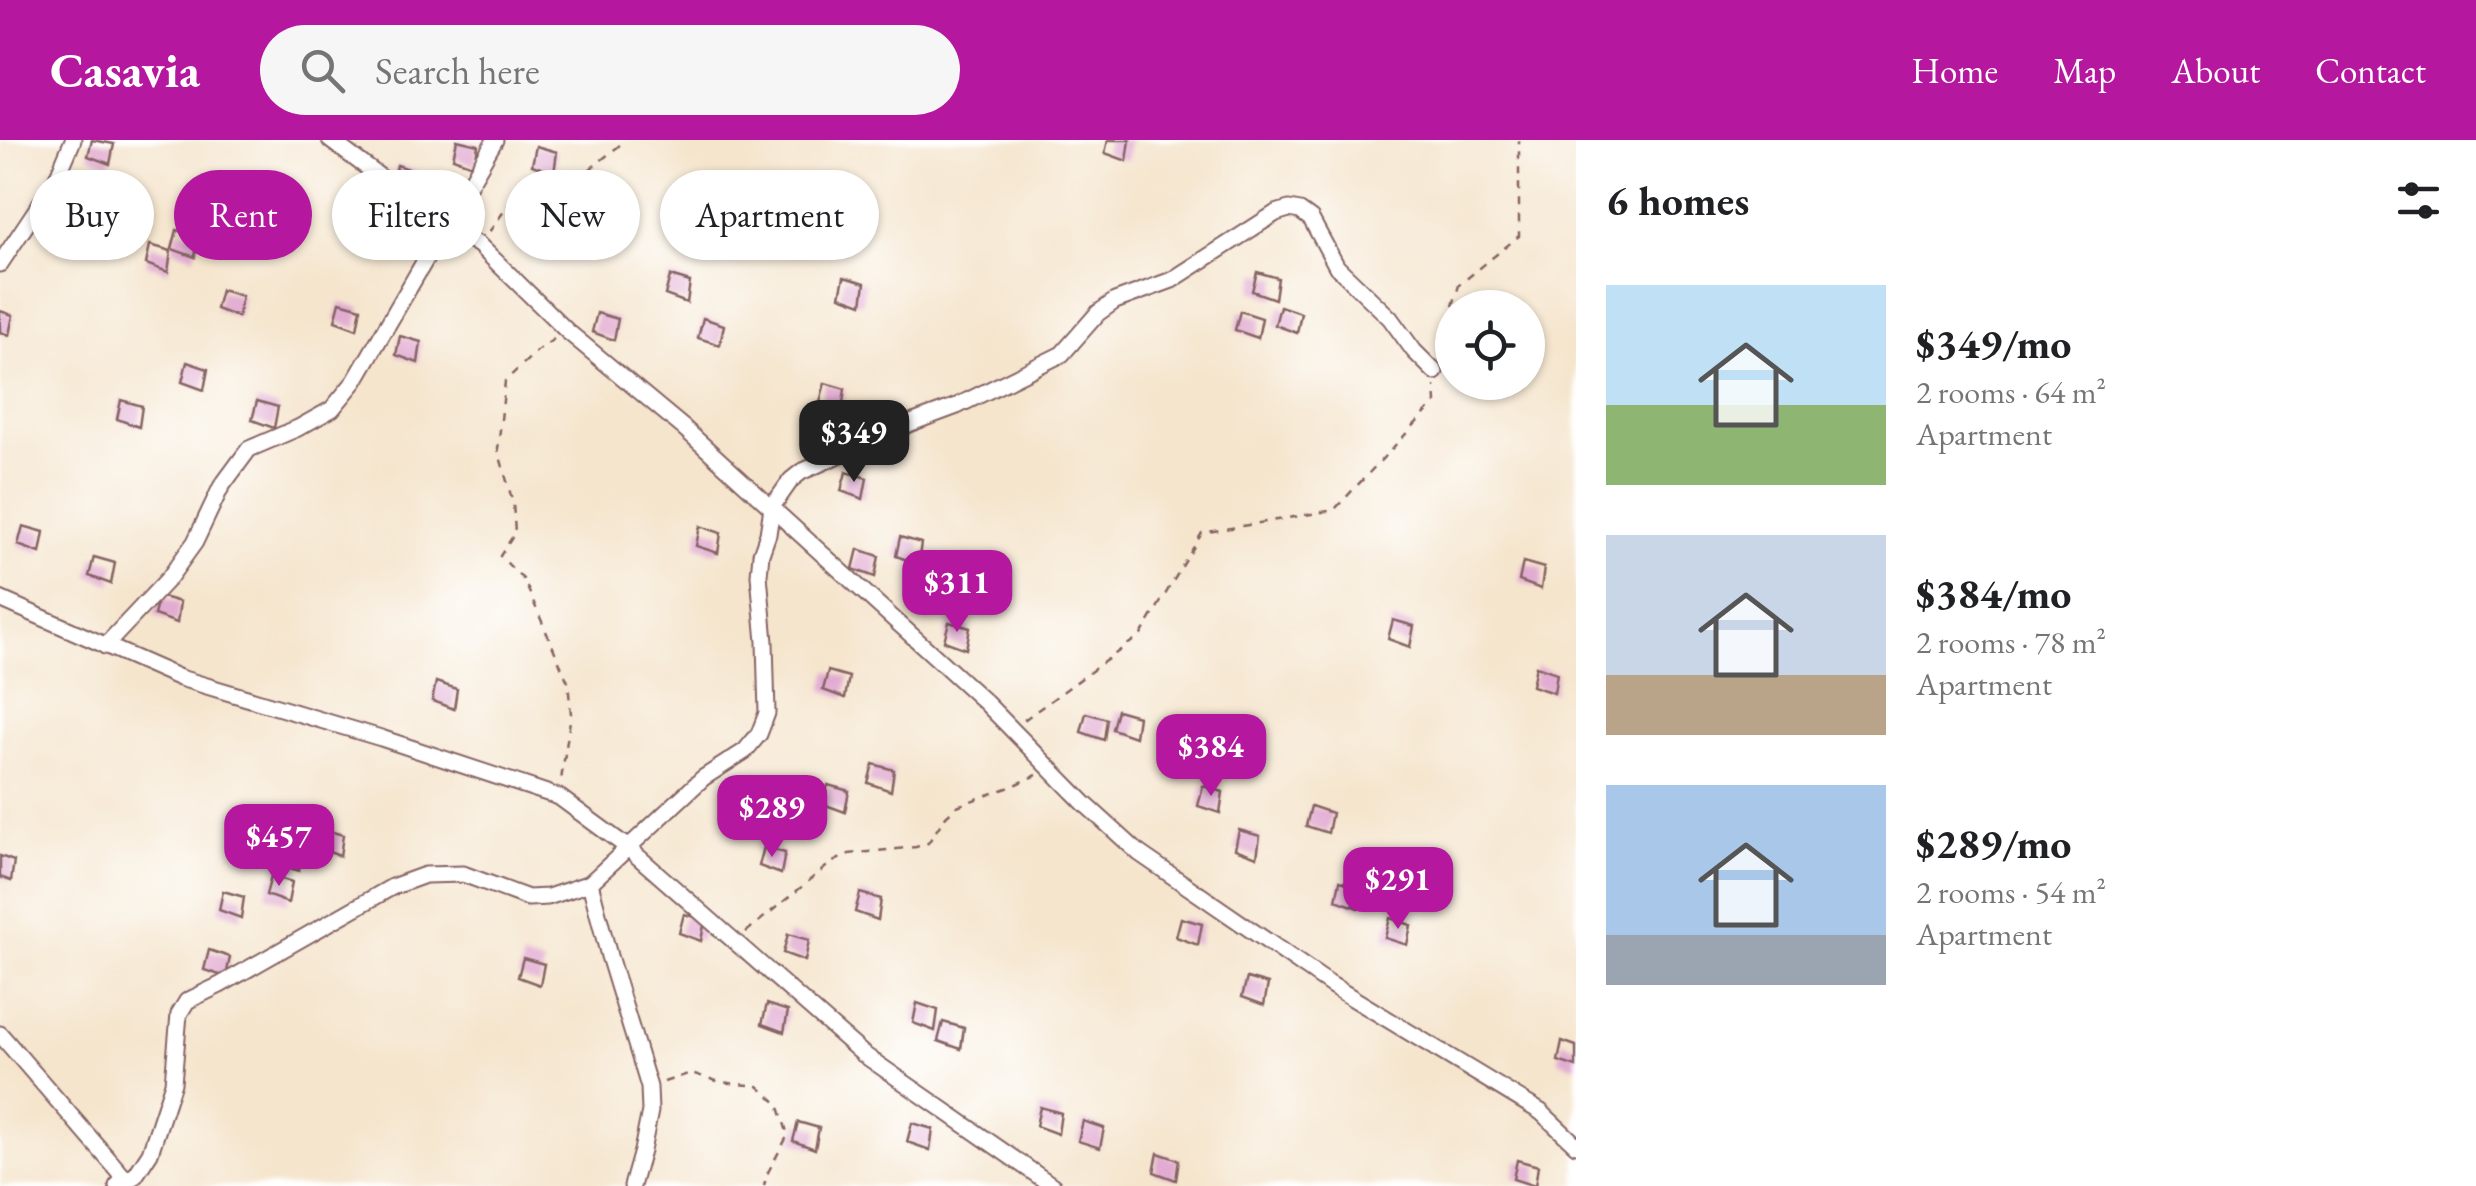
<!DOCTYPE html>
<html lang="en">
<head>
<meta charset="utf-8">
<style>
	body { margin:0; font-family:"EB Garamond",serif; background:#f6f6f6; color:#202124; height:100vh; display:flex; flex-direction:column; font-size:38px; white-space:nowrap }
	* { box-sizing:border-box; margin:0 }
	p { font-size:32px; color:#757577 }
	.icon { flex:none; width:55px; height:55px; fill:none; stroke:currentColor; stroke-width:2; stroke-linecap:round; stroke-linejoin:round }
	.map { position:relative; flex:1; overflow:hidden }
	.side { display:flex; flex-direction:column; background:#fff; width:900px }
	.side>* { flex:none }
	.hud { position:absolute; left:30px; top:30px; width:950px; height:90px; display:flex; gap:20px }
	.fabs { position:absolute; left:1435px; top:150px; display:grid; gap:20px }
	.fabs a { display:grid; place-items:center; width:110px; height:110px; border-radius:50%; background:#fff; box-shadow:0 2px 8px #0004; font-size:50px }
	.price { position:absolute; translate:-50% -85px; padding:0 22px; border-radius:20px; background:#b5179e; color:#fff; font-size:32px; line-height:65px; filter:drop-shadow(0 2px 5px #0008) }
	.price::after { content:''; position:absolute; left:50%; top:60px; width:30px; height:22px; margin-left:-15px; background:inherit; clip-path:polygon(0 0,100% 0,50% 100%) }
	.price.current { background:#222; color:#fff }
	ul { padding:0; list-style:none }
	li { display:flex; align-items:center; gap:30px; height:250px; padding:0 30px }
	li span { display:grid; place-items:center; flex:none; width:280px; height:200px; border-radius:0px; color:#555 }
	li>.icon { margin-inline-start:auto }
	span .icon { width:120px; height:120px; fill:#fffc; stroke-width:1 }
	li b { font-size:42px }
	h2 { display:flex; justify-content:space-between; align-items:center; height:120px; padding:0 30px; font-size:42px }
	.tag { padding:0 35px; border-radius:45px; background:#fff; box-shadow:0 2px 8px #0004; font-size:35px; line-height:90px }
	.tag.current { background:#b5179e; color:#fff }
	header { display:flex; align-items:center; gap:60px; box-sizing:border-box; height:140px; padding:0 50px; background:#b5179e; color:#fff }
	header strong { font-size:48px }
	nav { display:flex; gap:55px; margin-inline-start:auto; font-size:35px }
	.search { width:700px; height:90px; background:#f6f6f6; display:flex; align-items:center; gap:25px; box-sizing:border-box; padding:0 35px; border-radius:55px; color:#757577; font-size:38px }
	main { display:flex; flex:1; min-height:0 }
	.map>svg:first-child { display:block }
	.building { fill:#e2acd2 }
	.lines { fill:none; stroke-linecap:round; stroke-linejoin:round }
	.minor-casing { stroke:#866464; stroke-width:19 }
	.path { stroke:#866464; stroke-width:2.5; stroke-dasharray:8 8; stroke-linecap:butt }
	.minor { stroke:#fff; stroke-width:15 }
</style>
</head>
<body>
<header>
<strong>Casavia</strong>
<div class="search"><svg class="icon" aria-label="search" viewBox="0 0 24 24"><circle cx="10" cy="10" r="6"/><path d="M15 15l6 6"/></svg>Search here</div>
<nav><a>Home</a><a>Map</a><a>About</a><a>Contact</a></nav>
</header>
<main>
<div class="map">
<svg width="1576" height="1046" viewBox="0 0 1576 1046">
	<rect width="100%" height="100%" fill="#fff"/>
	<filter id="ink" filterUnits="userSpaceOnUse"><feTurbulence type="fractalNoise" baseFrequency=".01" numOctaves="2"/><feDisplacementMap in="SourceGraphic" scale="20" xChannelSelector="R" yChannelSelector="G"/><feConvolveMatrix kernelMatrix="1 2 1 2 8 2 1 2 1" color-interpolation-filters="sRGB"/></filter>
	<filter id="wash" filterUnits="userSpaceOnUse"><feTurbulence type="fractalNoise" baseFrequency=".0048" numOctaves="4" result="noise"/><feDisplacementMap in="SourceGraphic" scale="40" xChannelSelector="R" yChannelSelector="G"/><feGaussianBlur stdDeviation="2.25" result="paint"/><feColorMatrix in="noise" values="0 0 0 0 0 0 0 0 0 0 0 0 0 0 0 0 0 1.4 0 .05"/><feComposite in="paint" operator="in"/></filter>
	<g filter="url(#wash)">
		<rect width="100%" height="100%" fill="#f5e5cd"/>
		<g id="blocks">
			<g class="building">
				<polygon points="92,0 114,4 110,24 88,16"/>
				<polygon points="457,0 478,5 475,26 453,18"/>
				<polygon points="1108,0 1130,0 1127,21 1105,13"/>
				<polygon points="536,6 557,12 554,33 532,25"/>
				<polygon points="397,25 418,32 414,52 392,45"/>
				<polygon points="194,69 215,75 211,96 189,88"/>
				<polygon points="230,79 251,85 247,106 225,98"/>
				<polygon points="398,83 419,89 416,110 393,102"/>
				<polygon points="177,90 198,96 195,117 172,109"/>
				<polygon points="150,105 171,111 168,132 146,124"/>
				<polygon points="1257,132 1278,138 1275,159 1252,151"/>
				<polygon points="670,136 690,142 687,163 665,155"/>
				<polygon points="844,137 865,143 862,164 840,156"/>
				<polygon points="221,150 242,156 238,177 216,169"/>
				<polygon points="340,162 361,168 357,189 335,181"/>
				<polygon points="1280,166 1301,173 1297,193 1275,185"/>
				<polygon points="0,171 13,175 9,195 0,192"/>
				<polygon points="1240,171 1262,178 1258,198 1235,190"/>
				<polygon points="597,173 618,179 614,200 592,192"/>
				<polygon points="703,178 724,185 720,205 698,198"/>
				<polygon points="400,196 421,202 418,223 396,215"/>
				<polygon points="187,222 208,229 204,250 182,242"/>
				<polygon points="825,243 845,249 842,270 820,262"/>
				<polygon points="121,260 142,266 139,287 117,279"/>
				<polygon points="257,261 278,267 274,288 252,280"/>
				<polygon points="846,332 867,338 863,359 841,351"/>
				<polygon points="23,386 44,392 40,413 18,405"/>
				<polygon points="700,386 721,393 718,413 696,406"/>
				<polygon points="900,397 921,403 918,424 896,416"/>
				<polygon points="858,409 879,416 875,437 853,429"/>
				<polygon points="94,417 115,423 111,444 89,436"/>
				<polygon points="1523,422 1544,428 1541,449 1519,441"/>
				<polygon points="968,423 989,429 985,450 963,442"/>
				<polygon points="159,456 180,462 177,483 154,475"/>
				<polygon points="1393,480 1414,486 1410,507 1388,499"/>
				<polygon points="949,482 970,488 966,509 944,501"/>
				<polygon points="1536,526 1557,533 1554,553 1532,546"/>
				<polygon points="828,531 849,537 845,558 823,550"/>
				<polygon points="436,542 457,549 454,569 432,561"/>
				<polygon points="1117,570 1138,576 1135,597 1112,589"/>
				<polygon points="1086,573 1107,579 1104,600 1081,592"/>
				<polygon points="873,624 894,630 891,651 868,643"/>
				<polygon points="828,645 849,651 845,672 823,664"/>
				<polygon points="1203,646 1223,652 1220,673 1198,666"/>
				<polygon points="1311,666 1332,673 1328,693 1306,686"/>
				<polygon points="297,673 318,679 314,700 292,692"/>
				<polygon points="322,689 343,695 340,716 318,708"/>
				<polygon points="1239,690 1260,696 1257,717 1235,709"/>
				<polygon points="281,704 302,711 299,731 276,724"/>
				<polygon points="764,707 785,713 781,734 759,726"/>
				<polygon points="0,716 14,721 11,741 0,737"/>
				<polygon points="271,736 292,742 288,763 266,755"/>
				<polygon points="1340,741 1361,747 1358,768 1336,760"/>
				<polygon points="223,751 244,757 241,778 219,770"/>
				<polygon points="860,753 881,759 878,780 855,772"/>
				<polygon points="684,774 705,780 701,801 679,793"/>
				<polygon points="1181,778 1202,784 1198,805 1176,797"/>
				<polygon points="1390,778 1411,785 1407,805 1385,798"/>
				<polygon points="788,794 809,800 805,821 783,813"/>
				<polygon points="209,810 230,817 226,837 204,830"/>
				<polygon points="523,818 544,824 540,845 518,837"/>
				<polygon points="1247,838 1268,844 1264,865 1242,857"/>
				<polygon points="917,863 938,870 935,891 913,883"/>
				<polygon points="767,864 788,871 784,892 762,884"/>
				<polygon points="943,882 964,888 961,909 938,901"/>
				<polygon points="1562,901 1576,906 1576,927 1558,921"/>
				<polygon points="1040,967 1061,973 1058,994 1036,986"/>
				<polygon points="1083,981 1104,988 1100,1008 1078,1001"/>
				<polygon points="798,982 819,988 815,1009 793,1001"/>
				<polygon points="912,983 933,989 930,1010 907,1002"/>
				<polygon points="1158,1013 1179,1020 1176,1040 1154,1032"/>
				<polygon points="1517,1020 1538,1026 1535,1046 1513,1039"/>
			</g>
		</g>
	</g>
	<g filter="url(#ink)">
		<use href="#blocks" fill-opacity="0" stroke="#866464" stroke-width="2.5"/>
		<g class="lines">
			<defs>
				<g id="minor">
					<polyline points="330,0 445,85 479,105 567,191 685,289 985,562 1084,663 1139,713 1331,845 1541,972 1576,1005"/>
					<polyline points="0,124 56,40 73,0"/>
					<polyline points="0,459 180,538 381,598 559,657 627,707 863,914 1053,1046"/>
					<polyline points="105,506 169,438 195,402 221,347 249,309 298,288 332,269 355,241 495,0"/>
					<polyline points="590,743 703,638 745,611 759,594 767,573 765,502 759,435 761,414 768,394 772,367 791,340 801,332 911,283 957,266 1062,214 1098,173 1115,161 1172,140 1276,73 1289,69 1300,71 1311,79 1337,127 1390,178 1414,211 1435,232"/>
					<polyline points="0,894 129,1043"/>
					<polyline points="117,1046 124,1039 135,1036 150,1013 173,943 179,874 187,861 220,845 392,747 425,735 463,734 528,758 548,757 590,743 609,816 649,947 650,971 642,1011 632,1046"/>
				</g>
			</defs>
			<use href="#minor" class="minor-casing"/>
			<g class="path">
				<polyline points="489,92 528,38 589,30 626,0"/>
				<polyline points="1453,166 1459,145 1519,96 1519,0"/>
				<polyline points="554,199 538,210 505,241 498,309 513,363 515,393 500,416 524,440 568,542 571,574 561,640"/>
				<polyline points="1440,214 1452,168"/>
				<polyline points="1024,580 1141,495 1202,393 1334,370 1436,262 1435,246"/>
				<polyline points="746,792 831,723 849,714 916,707 928,703 946,676 957,666 1013,646 1037,635"/>
				<polyline points="664,942 691,933 720,942 758,946 778,964 788,995 767,1034 764,1046"/>
			</g>
			<use href="#minor" class="minor"/>
		</g>
	</g>
</svg>
<div class="fabs">
<a><svg class="icon" aria-label="locate" viewBox="0 0 24 24"><circle cx="12" cy="12" r="6"/><path d="M12 2v4M12 18v4M2 12h4M18 12h4"/></svg></a>
</div>
<b class="price current" style="left:854px;top:345px">$349</b>
<b class="price" style="left:957px;top:495px">$311</b>
<b class="price" style="left:1211px;top:659px">$384</b>
<b class="price" style="left:772px;top:720px">$289</b>
<b class="price" style="left:279px;top:749px">$457</b>
<b class="price" style="left:1398px;top:792px">$291</b>
<div class="hud">
<a class="tag">Buy</a>
<a class="tag current">Rent</a>
<a class="tag">Filters</a>
<a class="tag">New</a>
<a class="tag">Apartment</a>
</div>
</div>
<section class="side">
<h2>6 homes<svg class="icon" aria-label="filters" viewBox="0 0 24 24"><path d="M4 7h16M4 17h16"/><circle cx="9" cy="7" r="2"/><circle cx="15" cy="17" r="2"/></svg></h2>
<ul>
<li><span style="background:linear-gradient(#bfe0f5 60%,#8fb573 0)"><svg class="icon" aria-label="home" viewBox="0 0 24 24"><path d="M3 11l9-7 9 7M6 9v11h12V9"/></svg></span><div><b>$349/mo</b><p>2 rooms · 64 m²</p><p>Apartment</p></div></li>
<li><span style="background:linear-gradient(#c9d6e8 70%,#b9a48a 0)"><svg class="icon" aria-label="home" viewBox="0 0 24 24"><path d="M3 11l9-7 9 7M6 9v11h12V9"/></svg></span><div><b>$384/mo</b><p>2 rooms · 78 m²</p><p>Apartment</p></div></li>
<li><span style="background:linear-gradient(#a9c7e8 75%,#9aa5b1 0)"><svg class="icon" aria-label="home" viewBox="0 0 24 24"><path d="M3 11l9-7 9 7M6 9v11h12V9"/></svg></span><div><b>$289/mo</b><p>2 rooms · 54 m²</p><p>Apartment</p></div></li>
</ul>
</section>
</main>
</body>
</html>
